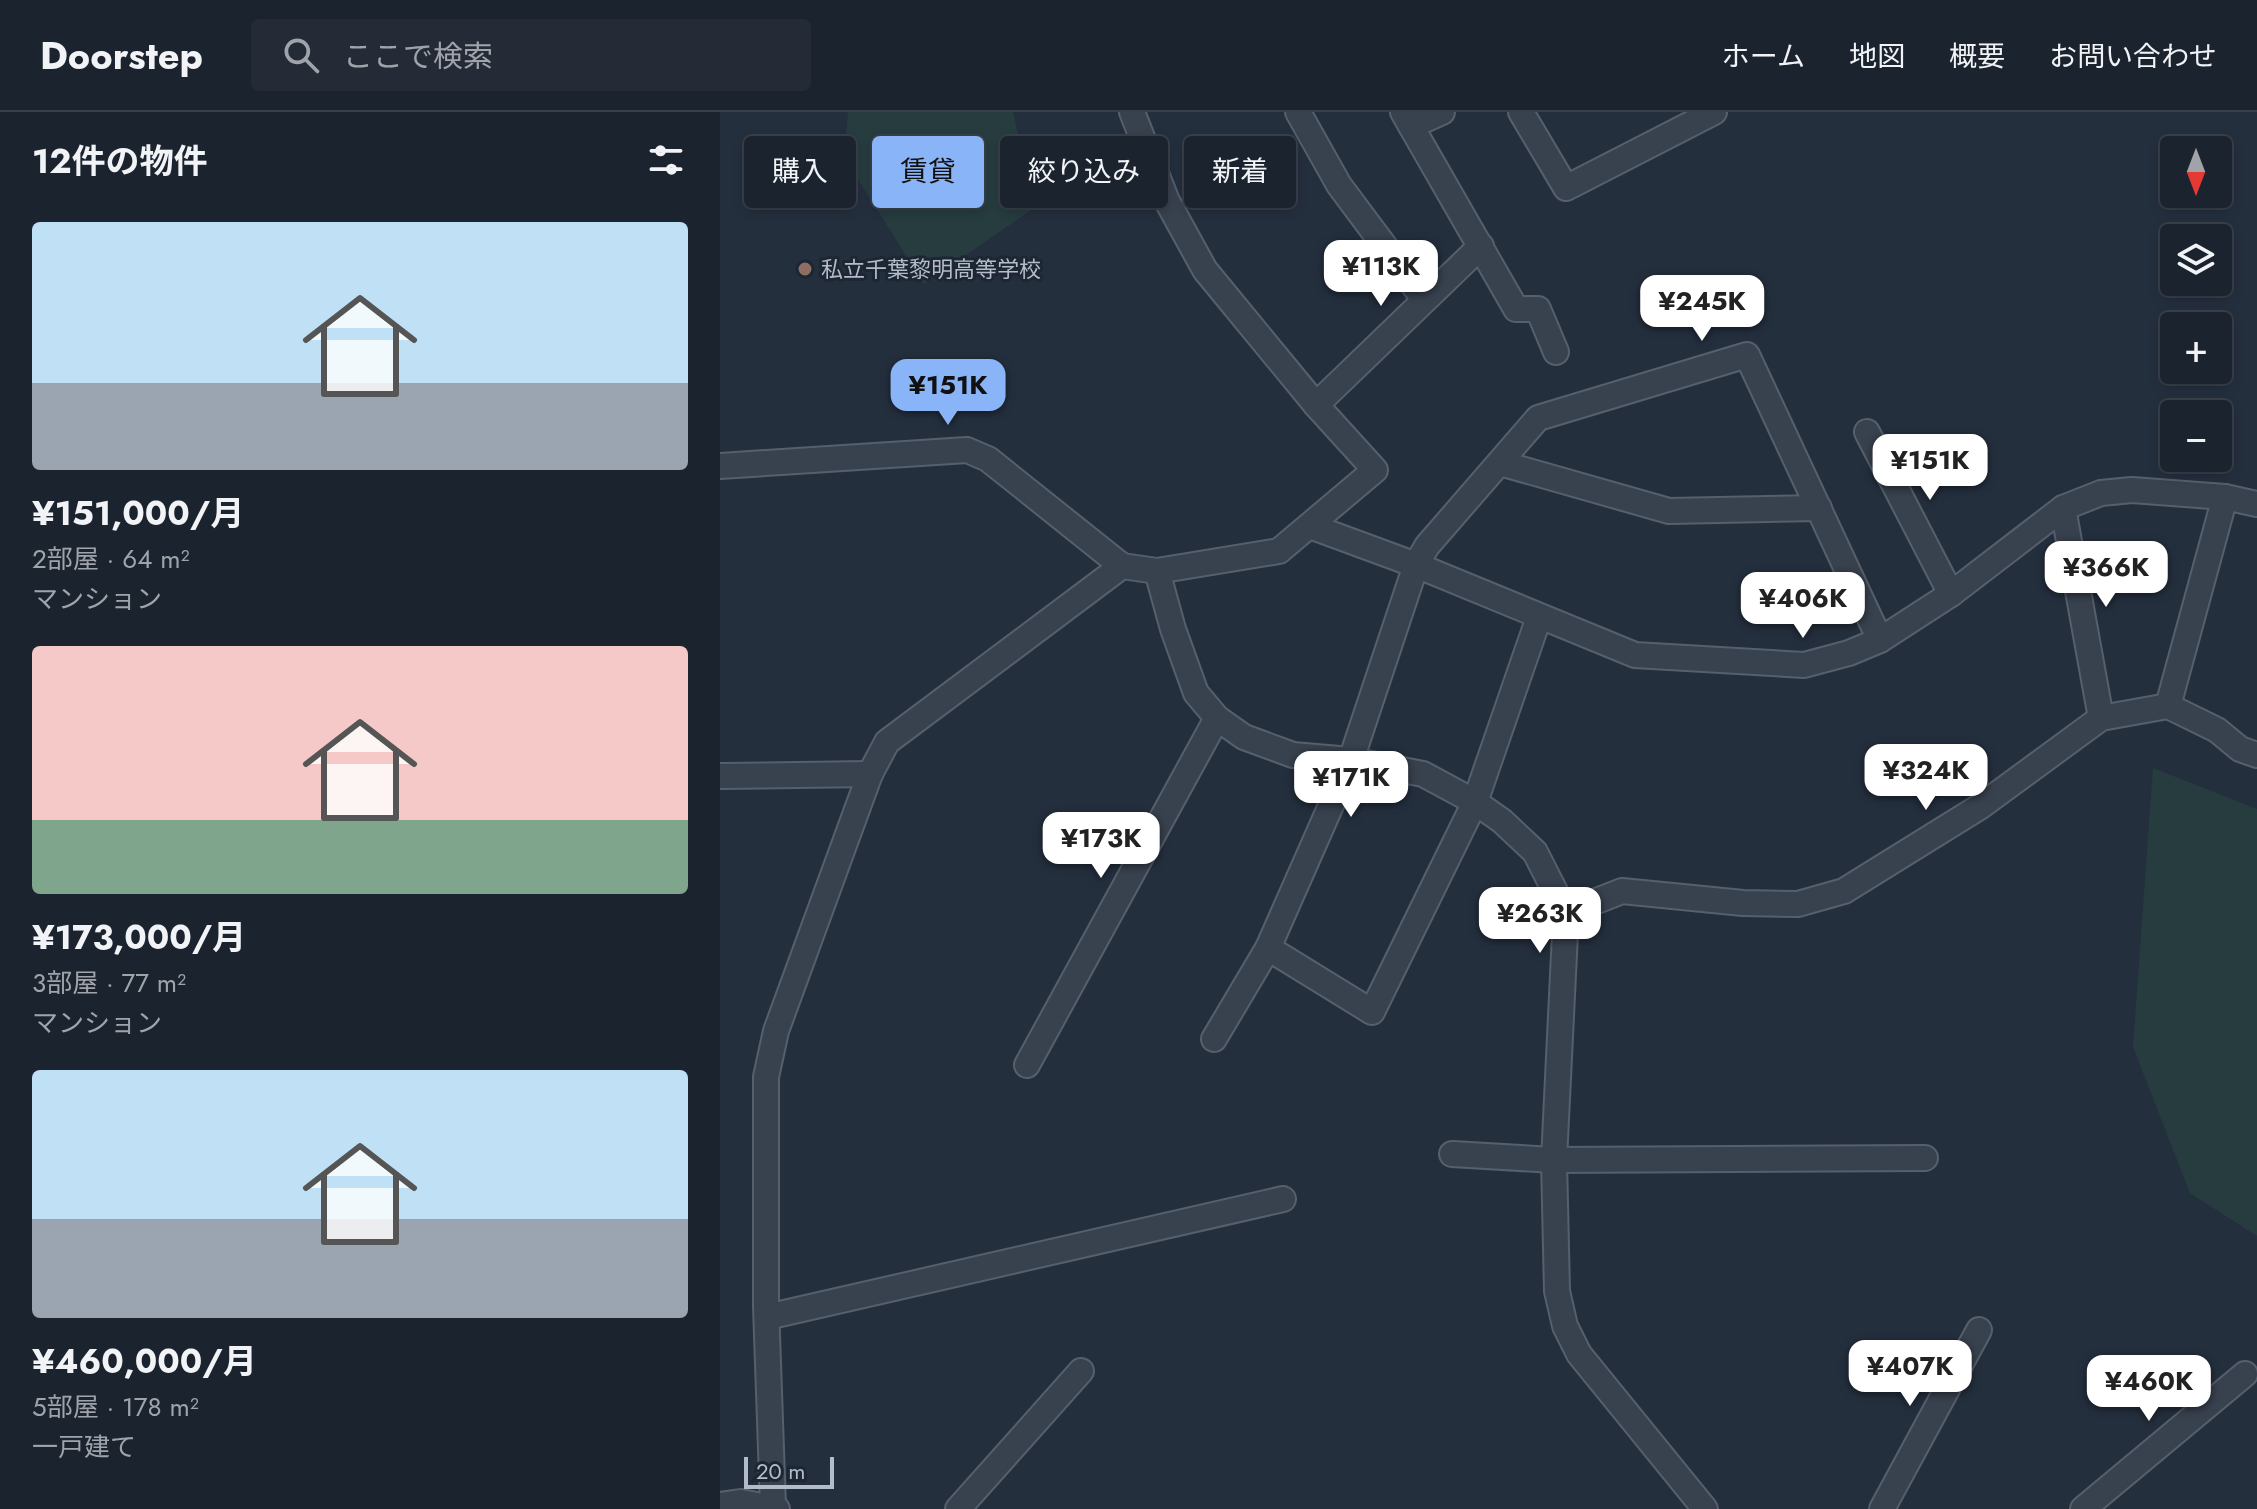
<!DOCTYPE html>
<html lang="ja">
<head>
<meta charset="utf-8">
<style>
	body { margin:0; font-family:Jost,"Noto Sans JP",sans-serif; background:#242b36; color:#f1f3f6; height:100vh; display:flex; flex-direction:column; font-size:30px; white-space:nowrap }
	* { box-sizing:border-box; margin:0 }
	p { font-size:26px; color:#a0a4aa }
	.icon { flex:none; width:44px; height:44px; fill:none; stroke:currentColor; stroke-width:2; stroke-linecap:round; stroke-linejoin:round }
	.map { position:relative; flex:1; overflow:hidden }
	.sheet { display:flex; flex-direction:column; background:#1b232e; width:720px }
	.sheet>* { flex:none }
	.top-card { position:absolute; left:24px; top:24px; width:760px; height:72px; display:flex; gap:16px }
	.needle { width:52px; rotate:180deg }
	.tools { position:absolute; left:1440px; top:24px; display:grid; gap:16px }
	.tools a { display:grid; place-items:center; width:72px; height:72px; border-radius:8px; background:#1b232e; box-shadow:0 4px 12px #0003,0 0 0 2px #39404a; font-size:40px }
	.scale { position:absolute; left:24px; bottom:20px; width:90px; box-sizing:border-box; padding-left:8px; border:4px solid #b4bcc9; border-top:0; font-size:22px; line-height:28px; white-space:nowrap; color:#b4bcc9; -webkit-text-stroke:6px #1d2633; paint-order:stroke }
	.price { position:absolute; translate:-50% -68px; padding:0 18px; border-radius:16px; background:#fff; color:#222; font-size:26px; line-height:52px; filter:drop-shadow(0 2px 4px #0008) }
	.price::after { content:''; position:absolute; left:50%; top:48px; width:24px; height:18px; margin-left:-12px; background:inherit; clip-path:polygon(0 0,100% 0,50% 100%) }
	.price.on { background:#8ab4f8; color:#111 }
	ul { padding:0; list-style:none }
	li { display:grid; align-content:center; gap:16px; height:424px; padding:0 32px }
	li span { display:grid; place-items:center; height:248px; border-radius:8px; color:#555 }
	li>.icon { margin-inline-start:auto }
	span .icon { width:144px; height:144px; fill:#fffc; stroke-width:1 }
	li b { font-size:34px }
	h2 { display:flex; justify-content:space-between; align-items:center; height:96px; padding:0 32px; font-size:34px }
	.pill { padding:0 28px; border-radius:8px; background:#1b232e; box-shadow:0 4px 12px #0003,0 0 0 2px #39404a; font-size:28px; line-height:72px }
	.pill.on { background:#8ab4f8; color:#111 }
	header { display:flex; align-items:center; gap:48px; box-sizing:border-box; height:112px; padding:0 40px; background:#1b232e; border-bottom:2px solid #39404a }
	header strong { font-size:38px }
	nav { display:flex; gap:44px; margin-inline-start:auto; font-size:28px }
	.search { width:560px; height:72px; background:#242b36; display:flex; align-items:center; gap:20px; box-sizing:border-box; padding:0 28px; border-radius:8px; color:#a0a4aa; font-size:30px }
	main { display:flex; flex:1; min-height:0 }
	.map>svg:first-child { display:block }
	.green { fill:#263c3f }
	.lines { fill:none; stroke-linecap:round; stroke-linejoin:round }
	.street-casing { stroke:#565f6c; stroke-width:28 }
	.street { stroke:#38414e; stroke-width:24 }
	.education-dot { fill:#8d6e63; stroke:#1d2633; stroke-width:3 }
	.labels { text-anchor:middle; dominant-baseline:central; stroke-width:6; stroke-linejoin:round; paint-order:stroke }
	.poi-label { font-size:22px; fill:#b4bcc9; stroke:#1d2633; text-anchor:start }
</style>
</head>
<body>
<header>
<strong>Doorstep</strong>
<div class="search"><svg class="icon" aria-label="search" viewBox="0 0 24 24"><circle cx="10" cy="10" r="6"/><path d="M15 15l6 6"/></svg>ここで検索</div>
<nav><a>ホーム</a><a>地図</a><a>概要</a><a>お問い合わせ</a></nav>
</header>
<main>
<section class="sheet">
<h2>12件の物件<svg class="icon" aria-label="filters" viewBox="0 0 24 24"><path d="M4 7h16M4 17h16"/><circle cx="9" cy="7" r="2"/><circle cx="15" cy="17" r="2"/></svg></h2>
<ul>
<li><span style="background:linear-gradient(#bfe0f5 65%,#9aa5b1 0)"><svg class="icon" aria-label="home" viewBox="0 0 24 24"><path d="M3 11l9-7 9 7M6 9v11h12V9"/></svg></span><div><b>¥151,000/月</b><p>2部屋 · 64 m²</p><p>マンション</p></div></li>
<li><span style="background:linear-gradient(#f6c9c9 70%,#7fa58c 0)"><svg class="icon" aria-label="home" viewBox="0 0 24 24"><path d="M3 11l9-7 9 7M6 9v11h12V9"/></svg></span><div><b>¥173,000/月</b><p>3部屋 · 77 m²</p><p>マンション</p></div></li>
<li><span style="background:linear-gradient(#bfe0f5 60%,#9aa5b1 0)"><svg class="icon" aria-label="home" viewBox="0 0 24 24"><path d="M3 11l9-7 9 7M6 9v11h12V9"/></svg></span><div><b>¥460,000/月</b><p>5部屋 · 178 m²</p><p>一戸建て</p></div></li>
</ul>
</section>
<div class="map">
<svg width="1537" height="1397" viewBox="0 0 1537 1397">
	<rect width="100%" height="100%" fill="#242f3e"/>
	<g class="green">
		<polygon points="128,0 293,0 314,96 204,172 124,45"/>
		<polygon points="1433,656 1537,697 1537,1124 1470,1081 1413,935"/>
	</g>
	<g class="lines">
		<defs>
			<g id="street">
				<polyline points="578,0 619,73 704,187"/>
				<polyline points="683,0 796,197 818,197 836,240"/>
				<polyline points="801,0 846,76 994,0"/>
				<polyline points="691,14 722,0"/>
				<polyline points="596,293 761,134"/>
				<polyline points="1147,320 1231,482"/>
				<polyline points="780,351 949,399 1099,396"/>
				<polyline points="0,354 247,338 268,347 402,454"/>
				<polyline points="1343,396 1381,606"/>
				<polyline points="590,414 696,453 915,543 1084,553 1129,541 1160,528 1231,482 1343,396 1381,381 1412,378 1505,385 1537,392"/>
				<polyline points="437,459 453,517 476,581 497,606 524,625 573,643 631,648 703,662 755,690 782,709 815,740 846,801 834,1048 837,1179 845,1214 859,1242 985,1397"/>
				<polyline points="1448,594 1505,385"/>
				<polyline points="0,664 150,662"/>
				<polyline points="846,801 902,779 1023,791 1078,792 1124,779 1261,694 1381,606 1448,594 1497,618 1520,637 1537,643"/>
				<polyline points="548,836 652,900 755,690 819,505"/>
				<polyline points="494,927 548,836 631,648 696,453 707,434 818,306 1027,243 1160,528"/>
				<polyline points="307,953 497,606"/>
				<polyline points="732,1042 834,1048 1205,1046"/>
				<polyline points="47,1205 563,1087"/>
				<polyline points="0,1393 21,1390 57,1397"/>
				<polyline points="53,1395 46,1194 46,965 56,919 150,662 167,630 402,454 437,459 559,439 655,358 596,293 485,158 447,89 412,0"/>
				<polyline points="238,1397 361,1259"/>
				<polyline points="1162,1397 1259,1218"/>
				<polyline points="1363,1397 1525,1262"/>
			</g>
		</defs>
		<use href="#street" class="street-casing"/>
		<use href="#street" class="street"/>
	</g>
	<circle class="education-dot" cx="85" cy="157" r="8"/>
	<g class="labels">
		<g class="poi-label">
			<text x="101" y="157">私立千葉黎明高等学校</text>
		</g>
	</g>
</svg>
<div class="tools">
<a><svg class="needle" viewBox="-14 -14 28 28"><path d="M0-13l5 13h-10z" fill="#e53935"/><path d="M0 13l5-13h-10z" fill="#a0a4aa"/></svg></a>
<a><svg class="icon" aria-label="layers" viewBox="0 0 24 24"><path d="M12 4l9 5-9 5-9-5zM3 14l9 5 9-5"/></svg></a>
<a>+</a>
<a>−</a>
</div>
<div class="scale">20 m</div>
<b class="price" style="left:661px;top:196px">¥113K</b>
<b class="price" style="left:982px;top:231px">¥245K</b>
<b class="price on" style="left:228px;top:315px">¥151K</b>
<b class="price" style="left:1210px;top:390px">¥151K</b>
<b class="price" style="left:1386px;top:497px">¥366K</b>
<b class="price" style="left:1083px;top:528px">¥406K</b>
<b class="price" style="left:1206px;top:700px">¥324K</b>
<b class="price" style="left:631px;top:707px">¥171K</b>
<b class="price" style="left:381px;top:768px">¥173K</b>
<b class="price" style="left:820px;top:843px">¥263K</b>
<b class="price" style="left:1190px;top:1296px">¥407K</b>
<b class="price" style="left:1429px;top:1311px">¥460K</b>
<div class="top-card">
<a class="pill">購入</a>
<a class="pill on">賃貸</a>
<a class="pill">絞り込み</a>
<a class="pill">新着</a>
</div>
</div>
</main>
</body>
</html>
